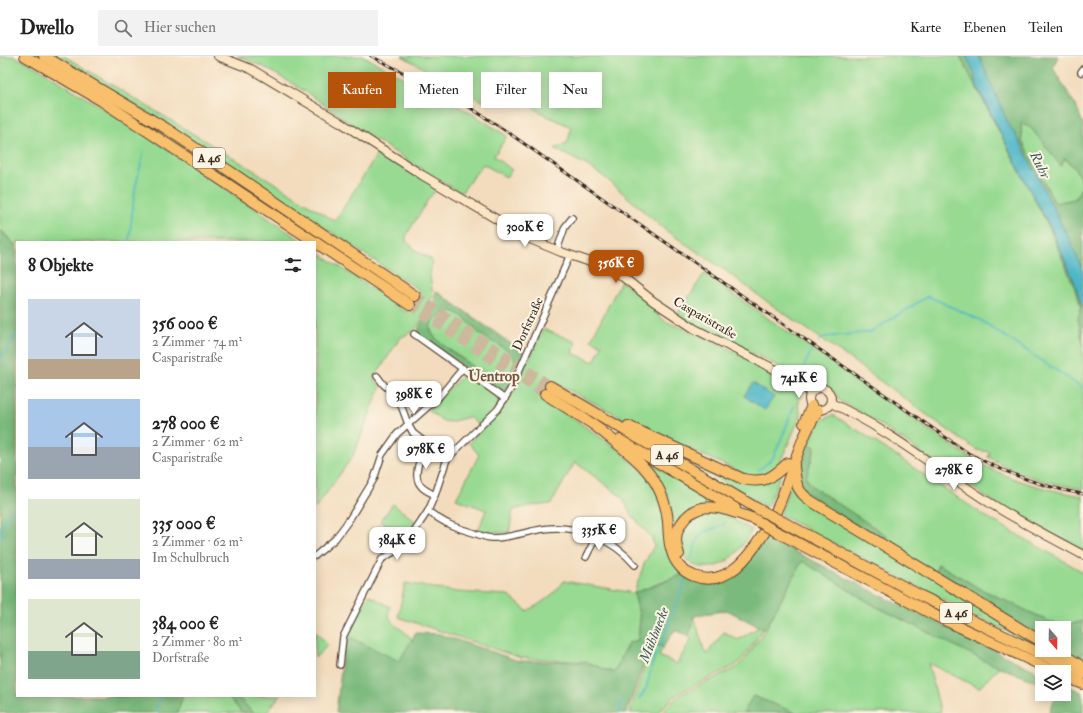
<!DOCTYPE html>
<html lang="de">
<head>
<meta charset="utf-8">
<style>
	body { margin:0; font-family:"IM FELL Double Pica",serif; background:#f2f2f2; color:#222; height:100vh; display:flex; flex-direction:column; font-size:15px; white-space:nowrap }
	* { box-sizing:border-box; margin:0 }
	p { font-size:13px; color:#767676 }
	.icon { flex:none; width:22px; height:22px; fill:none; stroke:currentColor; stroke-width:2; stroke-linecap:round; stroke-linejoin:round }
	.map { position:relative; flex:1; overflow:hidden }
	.side { position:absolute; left:16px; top:185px; width:300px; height:456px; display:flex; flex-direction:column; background:#fff; border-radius:0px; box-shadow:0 2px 10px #0003 }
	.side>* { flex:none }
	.guide { position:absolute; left:328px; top:16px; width:380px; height:36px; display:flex; gap:8px }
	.needle { width:26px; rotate:160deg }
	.fabs { position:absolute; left:1035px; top:565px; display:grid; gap:8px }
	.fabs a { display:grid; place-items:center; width:36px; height:36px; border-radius:0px; background:#fff; box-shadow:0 2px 10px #0003; font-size:20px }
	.price { position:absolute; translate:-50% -34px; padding:0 9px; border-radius:8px; background:#fff; color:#222; font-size:13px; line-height:26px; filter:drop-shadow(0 1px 2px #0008) }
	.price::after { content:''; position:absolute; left:50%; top:24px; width:12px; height:9px; margin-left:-6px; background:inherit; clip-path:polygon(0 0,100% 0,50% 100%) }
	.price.selected { background:#b45309; color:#fff }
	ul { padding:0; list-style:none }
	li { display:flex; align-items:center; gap:12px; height:100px; padding:0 12px }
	li span { display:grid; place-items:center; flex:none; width:112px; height:80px; border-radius:0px; color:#555 }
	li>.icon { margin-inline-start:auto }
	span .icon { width:48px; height:48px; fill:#fffc; stroke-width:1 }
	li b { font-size:17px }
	h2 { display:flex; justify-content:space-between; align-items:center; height:48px; padding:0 12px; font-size:17px }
	.pill { padding:0 14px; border-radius:0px; background:#fff; box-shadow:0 2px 10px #0003; font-size:14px; line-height:36px }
	.pill.selected { background:#b45309; color:#fff }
	header { display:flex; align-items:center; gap:24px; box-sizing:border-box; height:56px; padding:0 20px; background:#fff; border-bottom:1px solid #e0e0e0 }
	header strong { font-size:19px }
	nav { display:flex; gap:22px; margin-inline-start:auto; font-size:14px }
	.search { width:280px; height:36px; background:#f2f2f2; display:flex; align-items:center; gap:10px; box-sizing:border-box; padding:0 14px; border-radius:0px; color:#767676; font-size:15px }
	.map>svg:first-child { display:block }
	.green { fill:#98da92; stroke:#6a8258 }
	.forest { fill:#7aba7c; stroke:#5a724d; fill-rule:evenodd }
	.water { fill:#49b5c6; stroke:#427072 }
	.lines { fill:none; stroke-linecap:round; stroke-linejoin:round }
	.stream { stroke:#49b5c6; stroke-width:1.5 }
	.highway-tunnel { stroke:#ceb89d; stroke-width:10; stroke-dasharray:10 5; stroke-linecap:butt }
	.street-casing { stroke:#574536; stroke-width:8 }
	.secondary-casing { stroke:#574536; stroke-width:10 }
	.highway-casing { stroke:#574536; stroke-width:12 }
	.street { stroke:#fff; stroke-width:5.5 }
	.secondary { stroke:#fce5c4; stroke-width:8 }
	.highway { stroke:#f8bf6c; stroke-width:10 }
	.rail-casing { stroke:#3b2a1e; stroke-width:3 }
	.rail { stroke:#fcf5e5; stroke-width:1.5; stroke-dasharray:4.5; stroke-linecap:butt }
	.highway-bridge-casing { stroke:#574536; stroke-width:12; stroke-linecap:butt }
	.highway-bridge { stroke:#f8bf6c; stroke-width:10 }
	.labels { text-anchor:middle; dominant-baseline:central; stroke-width:4; stroke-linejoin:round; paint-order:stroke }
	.shield { fill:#fcf5e5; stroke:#75675a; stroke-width:1 }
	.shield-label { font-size:12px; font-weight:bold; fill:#3b2a1e }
	.street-label { font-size:13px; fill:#3b2a1e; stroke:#fcf5e5 }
	.water-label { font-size:14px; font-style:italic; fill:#405b59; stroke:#fcf5e5 }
	.quarter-label { font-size:15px; font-weight:bold; fill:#775740; stroke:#fcf5e5 }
</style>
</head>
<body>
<header>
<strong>Dwello</strong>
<div class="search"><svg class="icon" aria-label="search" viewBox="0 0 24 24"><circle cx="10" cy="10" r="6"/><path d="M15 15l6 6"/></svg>Hier suchen</div>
<nav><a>Karte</a><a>Ebenen</a><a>Teilen</a></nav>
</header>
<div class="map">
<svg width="1083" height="657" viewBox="0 0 1083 657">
	<rect width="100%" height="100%" fill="#fcf5e5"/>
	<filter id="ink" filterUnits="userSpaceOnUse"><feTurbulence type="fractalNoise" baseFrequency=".025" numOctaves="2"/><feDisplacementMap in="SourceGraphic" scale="8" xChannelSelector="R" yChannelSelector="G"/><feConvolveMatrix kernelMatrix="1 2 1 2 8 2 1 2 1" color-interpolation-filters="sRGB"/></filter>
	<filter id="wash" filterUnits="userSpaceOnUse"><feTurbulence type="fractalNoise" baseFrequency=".012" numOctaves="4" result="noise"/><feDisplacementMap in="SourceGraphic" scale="16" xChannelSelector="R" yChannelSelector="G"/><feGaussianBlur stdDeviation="0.9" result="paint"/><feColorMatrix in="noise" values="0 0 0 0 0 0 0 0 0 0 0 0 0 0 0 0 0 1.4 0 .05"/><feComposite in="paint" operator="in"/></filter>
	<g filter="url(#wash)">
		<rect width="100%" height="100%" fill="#f3dcbd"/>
		<g class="green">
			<polygon points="0,0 14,0 36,11 154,84 303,186 17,186 17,191 0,173"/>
			<polygon points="57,0 64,0 268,123 335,165 379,95 438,132 429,142 406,180 406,185 417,195 432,204 430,220 433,239 425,258 419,269 413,275 400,282 378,316 375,319 374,325 377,326 381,330 353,400 315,453 315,194 406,256 421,235 161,65"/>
			<polygon points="237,0 364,0 390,15 426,33 474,59 507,80 494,100 512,114 506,121 483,108 461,137 404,102 348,66 306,36 264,11"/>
			<polygon points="402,0 960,0 1050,173 1074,230 1081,251 1078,263 1083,288 1083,433 1043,425 1015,415 988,401 990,396 977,394 959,382 832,290 769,247 726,215 665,174 607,123 588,110 555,93 568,86 571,71 547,60 504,34 494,39 487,48 486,47"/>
			<polygon points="1021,66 1031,72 1061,109 1064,102 1076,114 1083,129 1075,143 1055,147 1022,85"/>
			<path d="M704,218L967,400C975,404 983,409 991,413C1019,427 1052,435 1083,440V495L992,445L876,366L839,344L832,333L821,327L810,328L789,315L730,287L677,259Z"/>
			<path d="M621,225L653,249L659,260L665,265L718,287L782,321L800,338L798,349L801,359L777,413L764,420L751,421L635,368L555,327L545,343L615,391L646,418L659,440L664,461L663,480L669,502L684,518L634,537L640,563L638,584L628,587L614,617L587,606L521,602L398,561L405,527L457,536L508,539L527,555C542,547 555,538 564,525L634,537L644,508L654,490L652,482L631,458L622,441L575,406L551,448L529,450L513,454L509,477L478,475L486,454L456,443L479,399L469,387L506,348L515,333L543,273L576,286L572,297L594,306L602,289L591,284Z"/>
			<path d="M451,255C461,258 467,262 473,270L512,298L515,304C511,319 506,323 490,322C479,315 468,306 457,299C435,284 413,268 451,255Z"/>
			<polygon points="465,317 497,340 500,347 478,369 469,361 450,366 443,365 428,354"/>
			<polygon points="833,359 862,377 985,460 1083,516 1083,565 1061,571 977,531 938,508 935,517 883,486 887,480 813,431 806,422 815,391 809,388 819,365"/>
			<polygon points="633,375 739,424 782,416 767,451"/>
			<polygon points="645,404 716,448 705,448 673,479 672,457 668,440"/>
			<path d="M792,424L1042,592C953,550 867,505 780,459Z"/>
			<polygon points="393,448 416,466 404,482 380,465"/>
			<path d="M712,455L722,457L752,474C745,485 738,498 727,505C716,512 697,515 687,504C675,489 682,464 699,458C703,456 708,456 712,455Z"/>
			<polygon points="802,505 875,550 999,611 979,632 928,607 941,657 796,657 753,640 743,657 662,657 679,639 736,612 745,603 765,574"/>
			<path d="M369,539L390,551C383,567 406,573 412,584L400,606L345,579Z"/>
			<polygon points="694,560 705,597 707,598 724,576 738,584 759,571 763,573 743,602 736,609 678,637 657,657 630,657 649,595 649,587 663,591 659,600 677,608 691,584 689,580"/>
			<polygon points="315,575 328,589 315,602"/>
			<polygon points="183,640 228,640 242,657 177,657"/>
			<polygon points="237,640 280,640 266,657 253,657"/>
		</g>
		<g class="forest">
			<polygon points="960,0 966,0 967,1 974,16 976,28 1026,127 1051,173 1073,222 1083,252 1083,288 1078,263 1081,251 1074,230 1050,173"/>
			<path d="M979,0H1058L1053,12L1076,50L1083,68V215L1069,183L1020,86L1008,67ZM1021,67L1031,72L1061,110L1065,102L1076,114L1083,129L1075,143L1055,147L1022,85Z"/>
			<polygon points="0,173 17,192 17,640 183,640 177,657 0,657"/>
			<path d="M436,235L524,297L507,333C502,336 499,336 495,333L420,280L418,275L419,272L434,246ZM452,255C468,261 468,268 480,278C492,288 508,290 515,304C511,319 506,323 490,321C479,315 469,308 459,301C439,286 410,269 452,255Z"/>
			<polygon points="809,388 815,391 806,422 813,431 887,480 883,486 801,434 799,413"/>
			<path d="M766,481L880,539L1042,618V628L987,606L875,550L802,505L765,574L727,554L694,560L689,580L675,574L663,591L646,587V600L627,657H336L345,579L399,605L416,577L439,578L519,605L587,606L614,617L628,587L638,584L640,563L634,537L684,518C690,521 697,525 704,527C728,534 752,497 766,481Z"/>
			<polygon points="938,508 977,531 1061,571 1083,565 1083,607 1064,594 1064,572 1042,572 1042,583 935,517"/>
			<polygon points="1064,628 1083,637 1083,657 1049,657 1057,638 1064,638"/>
			<polygon points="228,640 237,640 253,657 242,657"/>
			<polygon points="753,640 796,657 743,657"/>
		</g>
		<g class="water">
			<polygon points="966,0 979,0 1008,67 1020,86 1069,183 1083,215 1083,252 1073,222 1051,173 1026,127 976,28 974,16"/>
			<polygon points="753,327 774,341 765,354 744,340"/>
		</g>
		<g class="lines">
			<g class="stream">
				<polyline points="129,186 135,133 144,95"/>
				<polyline points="819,285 825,281 871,276 928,240 982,265 1083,332"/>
				<path d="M0,303C6,299 10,284 17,278"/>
				<polyline points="804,310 812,294"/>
				<polyline points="759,414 773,402 785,374 794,350"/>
				<polyline points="0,483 5,462 14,455"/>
				<path d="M691,503C694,496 695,485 700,479C706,472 719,474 726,466"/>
				<polyline points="639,643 646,633 654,602 663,585 686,521"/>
				<polyline points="154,657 162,640"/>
				<polyline points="620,657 620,647 626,645"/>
			</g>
		</g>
	</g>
	<g filter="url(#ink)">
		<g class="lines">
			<g class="highway-tunnel">
				<polyline points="415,240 550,330"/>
				<polyline points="410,249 545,338"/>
			</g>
			<defs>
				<g id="street">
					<polyline points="1081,16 1083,13"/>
					<polyline points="557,194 565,171 572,162"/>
					<polyline points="414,278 505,343"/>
					<polyline points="377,320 384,329 398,341 408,368 413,377 447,403"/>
					<path d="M426,387C422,399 411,419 421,430C424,434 431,437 435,439"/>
					<path d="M428,455C445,468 454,471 474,477C480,479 486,482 492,482C511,482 524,476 543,473C577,468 613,483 635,509"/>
					<polyline points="315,500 335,483 349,464 374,423 382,399 397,378 438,342 463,312"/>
					<polyline points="586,501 596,481"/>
					<polyline points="340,609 343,581 382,503 402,491 412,479 428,455 435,439 447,403 498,353 512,331 570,199"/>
				</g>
				<g id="secondary">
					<polyline points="218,0 251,13 340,66 422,119 530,183 561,196 608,212 623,221 653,245 695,273 788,320 806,332 811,336"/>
					<circle cx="820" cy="343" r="11"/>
					<path d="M831,347C888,373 938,414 990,447C1020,466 1052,482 1083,499"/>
				</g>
				<g id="highway">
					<polyline points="25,0 102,45 315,186"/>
					<polyline points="44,0 167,73 415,240"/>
					<polyline points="315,186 410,249"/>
					<polyline points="550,330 758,453"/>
					<polyline points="545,338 599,372"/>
					<polyline points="804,367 812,350"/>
					<path d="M593,368C614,386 641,403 655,426C662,438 667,452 668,466C669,476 668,486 672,496C675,507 683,516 694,520C727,533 751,498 766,474C789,437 794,391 818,355"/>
					<path d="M628,370L743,423C765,428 773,421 788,407"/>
					<polyline points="620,384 735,452"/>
					<path d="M794,411C796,427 796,435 811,445L1042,586"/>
					<polyline points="783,466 921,540 1083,618"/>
					<polyline points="777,476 936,560 1056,616"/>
					<path d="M679,498C675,488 675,477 681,468C699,439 729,455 754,463"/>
					<polyline points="1056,594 1083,611"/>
					<polyline points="1064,620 1083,628"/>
				</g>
			</defs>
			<use href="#street" class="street-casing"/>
			<use href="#secondary" class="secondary-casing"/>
			<use href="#highway" class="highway-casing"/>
			<use href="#street" class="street"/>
			<use href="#secondary" class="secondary"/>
			<use href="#highway" class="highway"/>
			<defs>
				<path id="rail" d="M371,0L466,49L503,73L968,397C1005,417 1042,431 1083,438"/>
			</defs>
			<use href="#rail" class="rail-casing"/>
			<use href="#rail" class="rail"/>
			<defs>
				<g id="highway-bridge">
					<polyline points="758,453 783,466"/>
					<polyline points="754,463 777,476"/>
				</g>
			</defs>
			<use href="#highway-bridge" class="highway-bridge-casing"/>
			<use href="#highway-bridge" class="highway-bridge"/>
		</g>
	</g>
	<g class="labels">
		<g class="shield">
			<rect x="193" y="92" width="32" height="20" rx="3"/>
			<rect x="651" y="389" width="32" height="20" rx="3"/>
			<rect x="940" y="547" width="32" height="20" rx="3"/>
		</g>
		<g class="shield-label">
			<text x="209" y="102">A 46</text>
			<text x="667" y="399">A 46</text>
			<text x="956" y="557">A 46</text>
		</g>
		<g class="street-label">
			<text transform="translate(705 262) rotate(30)">Casparistraße</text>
			<text transform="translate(528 268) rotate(-66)">Dorfstraße</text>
		</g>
		<g class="water-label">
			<text transform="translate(1040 109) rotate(63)">Ruhr</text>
			<text transform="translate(654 579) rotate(-69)">Mühlmecke</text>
		</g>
		<g class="quarter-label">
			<text x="494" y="320">Uentrop</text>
		</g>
	</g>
</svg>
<div class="fabs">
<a><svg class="needle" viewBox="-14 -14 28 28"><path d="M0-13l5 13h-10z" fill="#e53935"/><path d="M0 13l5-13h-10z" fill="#767676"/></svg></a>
<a><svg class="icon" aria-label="layers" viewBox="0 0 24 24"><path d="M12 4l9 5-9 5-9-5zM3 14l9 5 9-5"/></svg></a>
</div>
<b class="price" style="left:525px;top:192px">300K €</b>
<b class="price selected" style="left:616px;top:228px">356K €</b>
<b class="price" style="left:799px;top:343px">741K €</b>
<b class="price" style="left:414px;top:359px">398K €</b>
<b class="price" style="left:426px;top:414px">978K €</b>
<b class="price" style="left:954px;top:435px">278K €</b>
<b class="price" style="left:599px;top:495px">335K €</b>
<b class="price" style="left:397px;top:505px">384K €</b>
<div class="guide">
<a class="pill selected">Kaufen</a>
<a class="pill">Mieten</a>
<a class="pill">Filter</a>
<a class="pill">Neu</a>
</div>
<section class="side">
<h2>8 Objekte<svg class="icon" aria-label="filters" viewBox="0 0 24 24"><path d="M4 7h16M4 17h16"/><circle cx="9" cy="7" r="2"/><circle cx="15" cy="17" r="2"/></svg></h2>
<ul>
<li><span style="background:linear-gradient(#c9d6e8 75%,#b9a48a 0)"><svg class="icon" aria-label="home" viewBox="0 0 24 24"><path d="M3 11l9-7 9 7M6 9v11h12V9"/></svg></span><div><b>356 000 €</b><p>2 Zimmer · 74 m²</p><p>Casparistraße</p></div></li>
<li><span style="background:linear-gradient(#a9c7e8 60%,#9aa5b1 0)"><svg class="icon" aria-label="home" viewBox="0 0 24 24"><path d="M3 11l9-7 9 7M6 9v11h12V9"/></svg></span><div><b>278 000 €</b><p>2 Zimmer · 62 m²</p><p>Casparistraße</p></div></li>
<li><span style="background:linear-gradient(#dfe7d0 75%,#9aa5b1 0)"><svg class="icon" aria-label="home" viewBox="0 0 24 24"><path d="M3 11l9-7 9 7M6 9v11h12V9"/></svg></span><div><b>335 000 €</b><p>2 Zimmer · 62 m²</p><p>Im Schulbruch</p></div></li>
<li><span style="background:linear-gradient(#dfe7d0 65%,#7fa58c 0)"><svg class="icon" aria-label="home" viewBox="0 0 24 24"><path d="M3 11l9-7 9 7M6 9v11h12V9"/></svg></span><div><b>384 000 €</b><p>2 Zimmer · 80 m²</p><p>Dorfstraße</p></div></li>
</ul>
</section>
</div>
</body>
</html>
